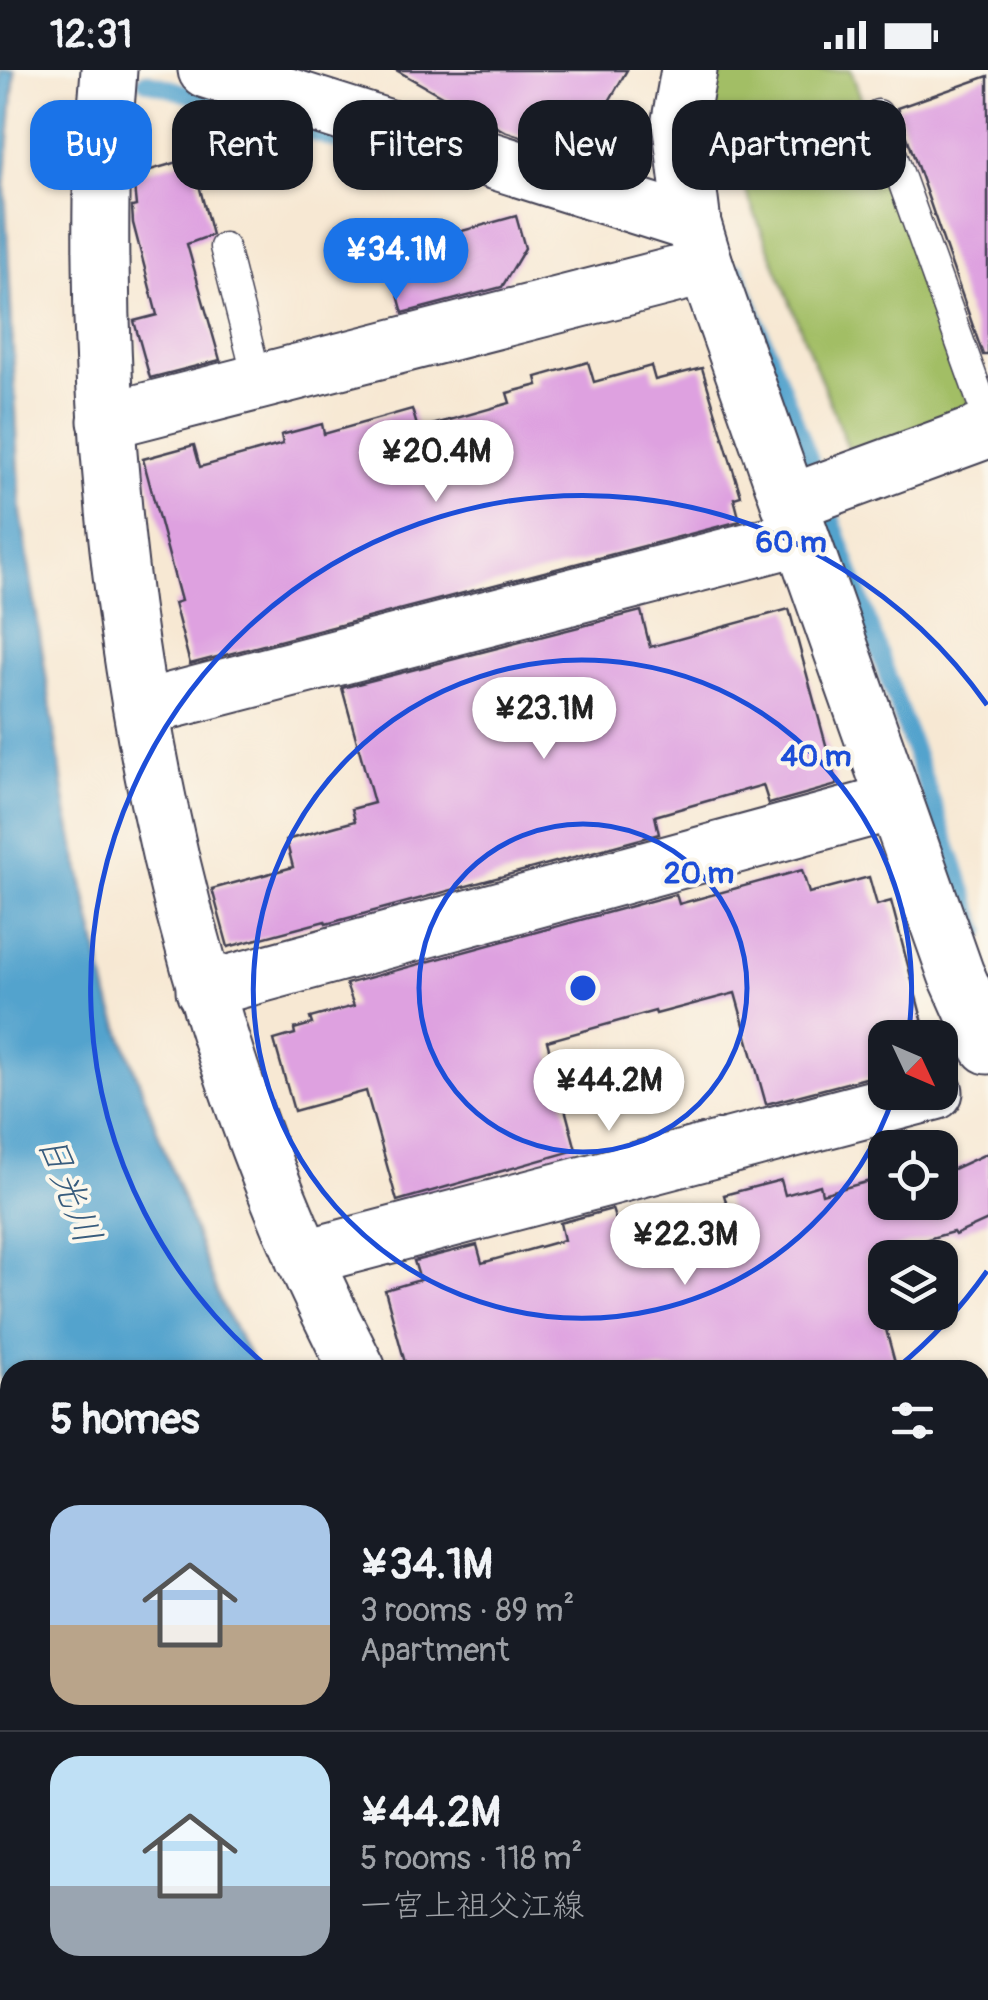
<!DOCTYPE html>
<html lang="en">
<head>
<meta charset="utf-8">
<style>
	body { margin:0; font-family:Pangolin,"Klee One",sans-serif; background:#20242c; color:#f1f3f6; height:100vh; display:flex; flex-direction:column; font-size:38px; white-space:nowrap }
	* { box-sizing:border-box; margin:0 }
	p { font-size:32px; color:#9ea1a6 }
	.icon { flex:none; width:55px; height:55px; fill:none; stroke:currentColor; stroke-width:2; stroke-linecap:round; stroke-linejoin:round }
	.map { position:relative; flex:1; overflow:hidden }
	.panel { position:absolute; left:0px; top:1290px; width:990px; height:640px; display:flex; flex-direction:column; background:#171b24; border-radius:30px 30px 0 0; box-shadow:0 2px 8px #0004 }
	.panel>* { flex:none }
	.banner { position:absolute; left:30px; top:30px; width:930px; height:90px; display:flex; gap:20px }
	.needle { width:65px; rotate:134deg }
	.controls { position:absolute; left:868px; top:950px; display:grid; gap:20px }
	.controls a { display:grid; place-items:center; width:90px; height:90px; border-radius:20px; background:#171b24; box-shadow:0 2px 8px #0004; font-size:50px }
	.price { position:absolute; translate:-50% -85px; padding:0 22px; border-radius:35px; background:#fff; color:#222; font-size:32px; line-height:65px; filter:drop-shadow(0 2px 5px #0008) }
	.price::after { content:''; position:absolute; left:50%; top:60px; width:30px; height:22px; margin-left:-15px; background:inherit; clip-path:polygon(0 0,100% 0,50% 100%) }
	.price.on { background:#1a73e8; color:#fff }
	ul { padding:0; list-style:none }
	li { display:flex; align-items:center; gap:30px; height:250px; padding:0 50px }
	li+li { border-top:2px solid #363941 }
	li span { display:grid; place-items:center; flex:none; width:280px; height:200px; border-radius:30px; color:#555 }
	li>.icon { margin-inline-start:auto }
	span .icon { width:120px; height:120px; fill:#fffc; stroke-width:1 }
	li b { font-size:42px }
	h2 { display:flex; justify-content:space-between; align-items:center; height:120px; padding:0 50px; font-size:42px }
	.tag { padding:0 35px; border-radius:30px; background:#171b24; box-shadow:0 2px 8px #0004; font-size:35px; line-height:90px }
	.tag.on { background:#1a73e8; color:#fff }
	.status { display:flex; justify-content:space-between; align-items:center; height:70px; padding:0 50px; background:#171b24; direction:ltr }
	.status svg { height:28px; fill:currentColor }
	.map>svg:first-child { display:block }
	.industrial { fill:#cdbed2 }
	.green { fill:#a2be65; stroke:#627050; stroke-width:2.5 }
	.water { fill:#53a3cd; stroke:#3a6284; stroke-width:2.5 }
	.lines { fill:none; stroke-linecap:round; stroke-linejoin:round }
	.stream { stroke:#53a3cd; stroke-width:18 }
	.building { fill:#dea1e0 }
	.lane-casing { stroke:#424052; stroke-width:31 }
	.street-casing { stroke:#424052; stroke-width:59 }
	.secondary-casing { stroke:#424052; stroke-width:59 }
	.lane { stroke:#fff; stroke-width:28 }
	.street { stroke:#fff; stroke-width:55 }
	.secondary { stroke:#fff; stroke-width:55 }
	.ring { fill:none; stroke:#1d4ed8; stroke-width:5 }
	.labels { text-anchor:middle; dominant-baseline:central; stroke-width:8; stroke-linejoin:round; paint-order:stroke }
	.water-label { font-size:38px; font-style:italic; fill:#385c7d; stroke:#fbf7ec }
	.centre { fill:#1d4ed8; stroke:#fbf7ec; stroke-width:5 }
	.ring-label { font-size:30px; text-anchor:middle; font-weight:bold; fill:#1d4ed8; stroke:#fbf7ec; stroke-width:8; stroke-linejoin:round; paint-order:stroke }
</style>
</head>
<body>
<div class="status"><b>12:31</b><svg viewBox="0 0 49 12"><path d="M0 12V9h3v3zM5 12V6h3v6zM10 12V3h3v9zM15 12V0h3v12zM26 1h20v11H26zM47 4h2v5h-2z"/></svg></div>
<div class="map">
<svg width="988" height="1930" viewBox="0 0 988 1930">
	<rect width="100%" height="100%" fill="#fbf7ec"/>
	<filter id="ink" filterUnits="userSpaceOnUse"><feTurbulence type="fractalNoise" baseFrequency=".01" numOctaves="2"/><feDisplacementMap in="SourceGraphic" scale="20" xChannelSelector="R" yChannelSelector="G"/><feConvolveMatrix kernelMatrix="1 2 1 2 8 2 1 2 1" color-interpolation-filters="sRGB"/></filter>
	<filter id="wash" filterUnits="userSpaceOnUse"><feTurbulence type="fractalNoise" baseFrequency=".0048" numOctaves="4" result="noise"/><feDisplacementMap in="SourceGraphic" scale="40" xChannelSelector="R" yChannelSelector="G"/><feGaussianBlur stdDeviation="2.25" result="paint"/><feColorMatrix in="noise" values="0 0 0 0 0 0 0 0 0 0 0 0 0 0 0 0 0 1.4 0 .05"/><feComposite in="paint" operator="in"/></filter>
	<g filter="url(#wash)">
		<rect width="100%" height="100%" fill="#f7e8d3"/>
		<polygon class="industrial" points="10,1742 10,1920 216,1920 223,1930 0,1930 0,1746"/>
		<polygon class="green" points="722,0 851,0 975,350 854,393 711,34"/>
		<g class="water">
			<polygon points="0,0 15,0 5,117 21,443 67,742 108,927 220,1231 257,1300 10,1300 10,1331 0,1307"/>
			<polygon points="364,1920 685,1920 695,1930 371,1930"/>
		</g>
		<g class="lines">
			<g class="stream">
				<polyline points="146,11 385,85"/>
				<polyline points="737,202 810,390"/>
				<polyline points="831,447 978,861"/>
			</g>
		</g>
		<g id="blocks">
			<g class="building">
				<polygon points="396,0 627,0 578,85 504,61"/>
				<polygon points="988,6 988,285 983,285 897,38"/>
				<polygon points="192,88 212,165 187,174 220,290 150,308 134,251 157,245 133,153 132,137 136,136 133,105"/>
				<polygon points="516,146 525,178 502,217 403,243 386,182"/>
				<polygon points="588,292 594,312 651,296 655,310 702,298 741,426 734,428 740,451 190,594 174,533 181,531 143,389 194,375 200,397 283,374 281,365 322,354 324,364 412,339 418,359 510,333 507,323 538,315 536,307"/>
				<polygon points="789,539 837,715 769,734 763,715 655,746 659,764 326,854 325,851 228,877 212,819 293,797 286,770 355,751 352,739 374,733 342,618 641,541 650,577"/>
				<polygon points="802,800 809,823 869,807 877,835 891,831 927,968 885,968 885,1003 766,1034 735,923 656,944 655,941 547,971 576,1080 397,1131 366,1021 294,1041 274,970 295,964 294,959 312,954 310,948 354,936 346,914 676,824 679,834"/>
				<polygon points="988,1083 988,1150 955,1165 953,1162 866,1186 897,1300 407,1300 385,1220 420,1210 414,1191 477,1175 482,1193 564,1170 560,1153 612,1139 623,1172 729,1142 724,1125 781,1110 785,1125 820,1115 822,1124 885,1107 885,1132 940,1132 940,1105"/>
			</g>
		</g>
	</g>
	<g filter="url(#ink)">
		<use href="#blocks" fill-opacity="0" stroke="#424052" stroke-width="2.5"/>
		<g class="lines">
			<defs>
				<g id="lane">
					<polyline points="878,44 988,350"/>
					<polyline points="224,177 258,312"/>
				</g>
				<g id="street">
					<path d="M109,0C106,43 101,86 101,128C96,526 173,946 358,1300"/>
					<polyline points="206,0 693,154"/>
					<polyline points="689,0 680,50 693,154 706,197 956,904 988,976"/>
					<polyline points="106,351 706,197"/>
					<polyline points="789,433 988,360"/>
					<polyline points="143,638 801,467"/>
					<polyline points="204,920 895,732"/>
					<polyline points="303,1188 935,1022"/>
					<polyline points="0,1508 10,1528"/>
					<polyline points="0,1715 10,1712"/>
					<polyline points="254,1920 261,1930"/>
					<polyline points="783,1920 793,1930"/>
				</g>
				<g id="secondary">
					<polyline points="980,1354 988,1352"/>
					<polyline points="0,1610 10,1607"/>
				</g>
			</defs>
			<use href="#lane" class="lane-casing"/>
			<use href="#street" class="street-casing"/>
			<use href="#secondary" class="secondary-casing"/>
			<use href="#lane" class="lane"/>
			<use href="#street" class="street"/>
			<use href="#secondary" class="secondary"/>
		</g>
	</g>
	<g class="ring">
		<circle cx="583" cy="918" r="164"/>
		<path d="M894 1025A329 329 0 1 1 908 967"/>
		<path d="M987 1201A493 493 0 0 1 897 1298M269 1298A493 493 0 1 1 987 635"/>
	</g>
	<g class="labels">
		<g class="water-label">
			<text transform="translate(69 1119) rotate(69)">日光川</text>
		</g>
	</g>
	<circle cx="583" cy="918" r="15" class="centre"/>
	<g class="ring-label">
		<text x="791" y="482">60 m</text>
		<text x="816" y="696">40 m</text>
		<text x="699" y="813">20 m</text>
	</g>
</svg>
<div class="controls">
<a><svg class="needle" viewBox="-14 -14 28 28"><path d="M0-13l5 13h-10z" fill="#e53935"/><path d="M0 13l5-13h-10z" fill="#9ea1a6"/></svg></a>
<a><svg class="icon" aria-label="locate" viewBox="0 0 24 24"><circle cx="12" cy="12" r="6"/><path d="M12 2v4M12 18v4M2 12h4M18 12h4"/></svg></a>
<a><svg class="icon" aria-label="layers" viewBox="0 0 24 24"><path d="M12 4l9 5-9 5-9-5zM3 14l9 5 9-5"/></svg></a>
</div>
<b class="price on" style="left:396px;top:233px">¥34.1M</b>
<b class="price" style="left:436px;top:435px">¥20.4M</b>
<b class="price" style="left:544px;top:692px">¥23.1M</b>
<b class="price" style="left:609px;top:1064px">¥44.2M</b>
<b class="price" style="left:685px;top:1218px">¥22.3M</b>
<div class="banner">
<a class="tag on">Buy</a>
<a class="tag">Rent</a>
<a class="tag">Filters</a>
<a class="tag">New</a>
<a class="tag">Apartment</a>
</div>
<section class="panel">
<h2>5 homes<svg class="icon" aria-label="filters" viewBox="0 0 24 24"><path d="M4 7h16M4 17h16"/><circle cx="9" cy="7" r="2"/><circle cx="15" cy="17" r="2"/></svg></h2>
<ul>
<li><span style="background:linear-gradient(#a9c7e8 60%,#b9a48a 0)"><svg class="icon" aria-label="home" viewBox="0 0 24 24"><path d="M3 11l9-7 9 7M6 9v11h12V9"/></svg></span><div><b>¥34.1M</b><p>3 rooms · 89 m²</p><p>Apartment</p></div></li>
<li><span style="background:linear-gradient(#bfe0f5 65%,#9aa5b1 0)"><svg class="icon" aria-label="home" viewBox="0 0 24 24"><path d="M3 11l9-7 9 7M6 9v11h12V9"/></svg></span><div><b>¥44.2M</b><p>5 rooms · 118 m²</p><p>一宮上祖父江線</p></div></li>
</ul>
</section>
</div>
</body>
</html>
